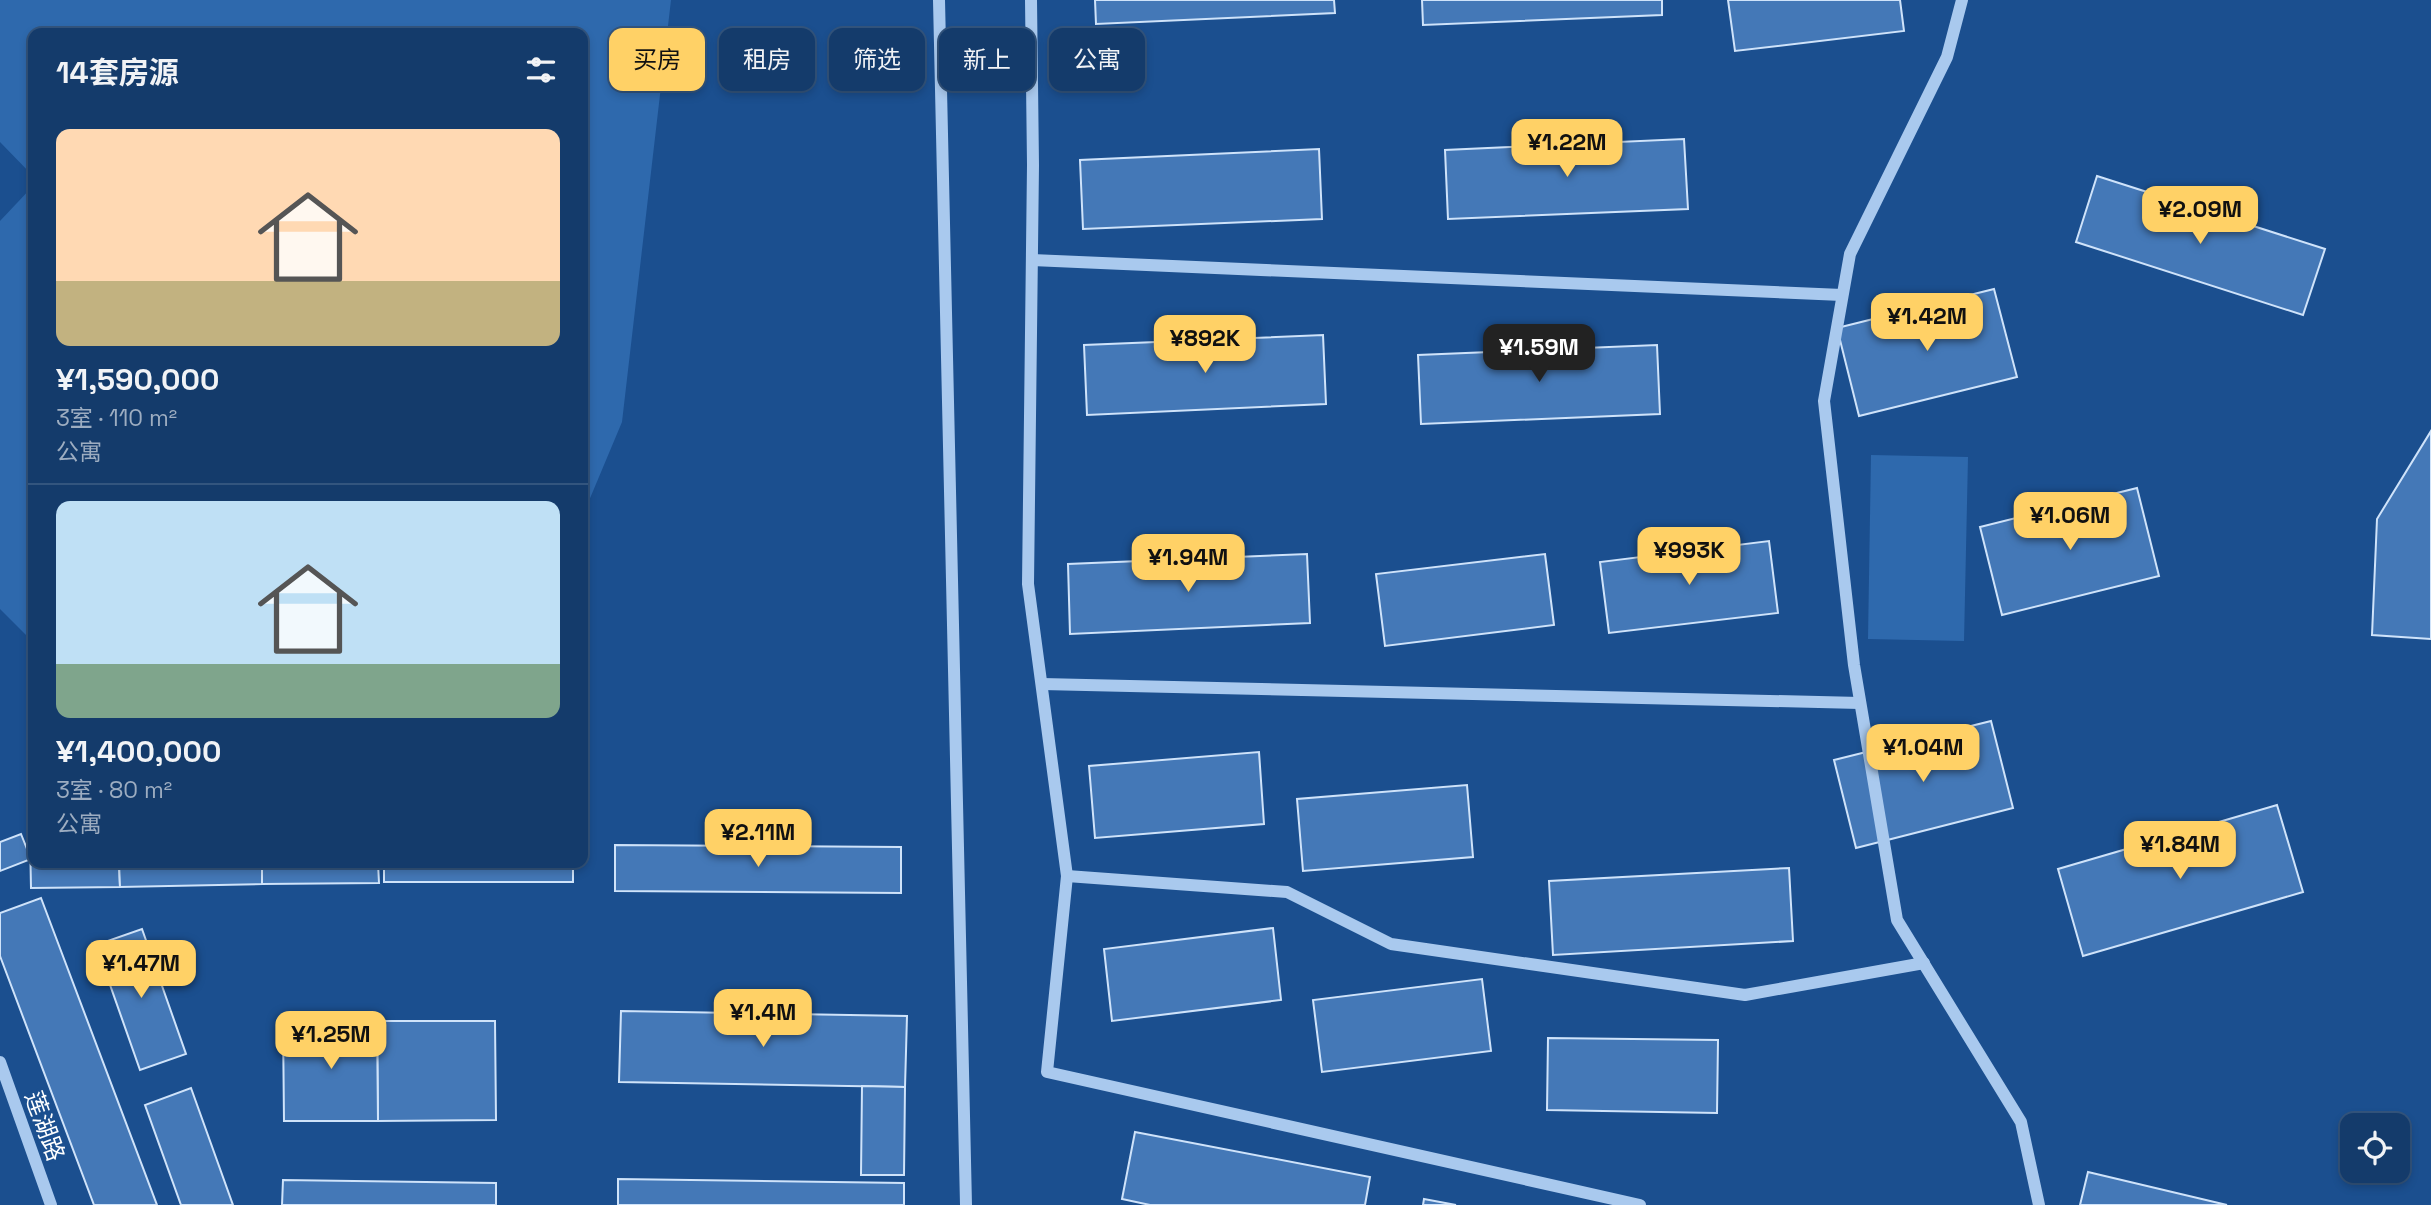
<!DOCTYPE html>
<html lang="zh">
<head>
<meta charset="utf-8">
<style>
	body { margin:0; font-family:"Space Grotesk","Noto Sans SC",sans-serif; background:#1d4271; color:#f1f3f6; height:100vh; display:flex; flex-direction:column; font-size:26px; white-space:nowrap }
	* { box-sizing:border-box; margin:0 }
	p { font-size:23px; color:#9dadc1 }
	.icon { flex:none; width:38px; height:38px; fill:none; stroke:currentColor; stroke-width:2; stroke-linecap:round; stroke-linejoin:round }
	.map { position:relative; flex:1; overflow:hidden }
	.panel { position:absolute; left:28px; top:28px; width:560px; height:840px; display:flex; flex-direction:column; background:#143b6b; border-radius:14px; box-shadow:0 4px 10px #0003,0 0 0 2px #33557e }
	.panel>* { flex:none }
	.guide { position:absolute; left:609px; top:28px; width:665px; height:63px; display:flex; gap:14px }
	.fabs { position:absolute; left:2340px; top:1113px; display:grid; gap:14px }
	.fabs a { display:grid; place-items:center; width:70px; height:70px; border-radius:14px; background:#143b6b; box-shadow:0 4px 10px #0003,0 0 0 2px #33557e; font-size:35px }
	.price { position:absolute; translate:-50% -60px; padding:0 16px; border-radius:14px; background:#ffd166; color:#111; font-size:23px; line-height:46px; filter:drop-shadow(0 2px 4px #0008) }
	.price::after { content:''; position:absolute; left:50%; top:42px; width:21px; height:16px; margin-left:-10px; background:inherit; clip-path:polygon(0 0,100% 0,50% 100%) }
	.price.current { background:#222; color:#fff }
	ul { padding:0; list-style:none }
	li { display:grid; align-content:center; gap:14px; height:371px; padding:0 28px }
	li+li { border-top:2px solid #33557e }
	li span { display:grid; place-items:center; height:217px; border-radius:14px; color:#555 }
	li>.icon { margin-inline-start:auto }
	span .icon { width:126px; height:126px; fill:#fffc; stroke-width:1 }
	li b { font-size:30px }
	h2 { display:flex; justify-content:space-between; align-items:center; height:84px; padding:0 28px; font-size:30px }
	.chip { padding:0 24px; border-radius:14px; background:#143b6b; box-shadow:0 4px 10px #0003,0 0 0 2px #33557e; font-size:24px; line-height:63px }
	.chip.current { background:#ffd166; color:#111 }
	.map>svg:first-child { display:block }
	.green { fill:#2e69ad }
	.building { fill:#4478b7; stroke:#cfe3fa; stroke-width:2 }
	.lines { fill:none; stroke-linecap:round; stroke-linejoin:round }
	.minor { stroke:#a9c9ee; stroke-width:12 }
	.labels { text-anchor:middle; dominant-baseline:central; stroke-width:6; stroke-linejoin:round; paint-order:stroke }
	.street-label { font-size:24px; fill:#fff; stroke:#1b4f8f }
</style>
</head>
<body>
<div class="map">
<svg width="2431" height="1205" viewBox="0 0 2431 1205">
	<rect width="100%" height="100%" fill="#1b4f8f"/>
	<g class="green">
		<polygon points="0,0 671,0 622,422 583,515 583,33 33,33 33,176 0,142"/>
		<polygon points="33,186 33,642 0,609 0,221"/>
		<polygon points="1871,455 1968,457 1964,641 1868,639"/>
	</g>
	<g class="building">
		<polygon points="1095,0 1334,0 1335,13 1096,24"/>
		<polygon points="1422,0 1662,0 1662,15 1423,25"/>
		<polygon points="1728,0 1900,0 1904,31 1735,51"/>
		<polygon points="1684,139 1688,209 1448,219 1445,150"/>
		<polygon points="1319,149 1322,219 1083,229 1080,160"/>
		<polygon points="2097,176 2325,249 2303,315 2076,242"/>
		<polygon points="1994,289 2017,377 1859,416 1837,328"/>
		<polygon points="1323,335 1326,404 1087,415 1084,345"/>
		<polygon points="1657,345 1660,414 1421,424 1418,355"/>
		<polygon points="2431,431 2431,639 2372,635 2377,519"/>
		<polygon points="2137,488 2159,576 2002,615 1980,527"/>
		<polygon points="1769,541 1778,613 1609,633 1600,562"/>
		<polygon points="1307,554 1310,623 1070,634 1068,564"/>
		<polygon points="1545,554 1554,625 1385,646 1376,574"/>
		<polygon points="1991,721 2013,808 1856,848 1834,760"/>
		<polygon points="1259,752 1264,824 1095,838 1089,766"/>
		<polygon points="1467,785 1473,857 1303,871 1297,799"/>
		<polygon points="2277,805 2303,892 2083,956 2058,869"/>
		<polygon points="21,834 31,859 0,871 0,842"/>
		<polygon points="30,837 33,837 33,863 119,863 120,887 31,888"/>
		<polygon points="615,845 901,847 901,893 615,891"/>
		<polygon points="119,863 262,863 262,884 120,887"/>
		<polygon points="262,863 378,863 379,883 262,884"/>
		<rect x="384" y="863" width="189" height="19"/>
		<polygon points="1789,868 1793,941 1553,955 1549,881"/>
		<polygon points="41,898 157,1205 94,1205 0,956 0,913"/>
		<polygon points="1273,928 1281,1000 1112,1021 1104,949"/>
		<polygon points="142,929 186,1054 140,1070 96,945"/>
		<polygon points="1482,979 1491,1051 1322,1072 1313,1000"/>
		<polygon points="621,1011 907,1016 905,1087 619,1082"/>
		<polygon points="377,1021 495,1021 496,1120 378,1121"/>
		<polygon points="377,1021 378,1121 284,1121 283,1022"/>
		<polygon points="1548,1038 1718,1040 1717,1113 1547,1110"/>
		<polygon points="862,1086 905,1087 904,1175 861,1175"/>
		<polygon points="191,1088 233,1205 181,1205 145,1105"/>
		<polygon points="1135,1132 1370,1177 1365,1205 1150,1205 1122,1199"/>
		<polygon points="2088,1172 2227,1205 2080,1205"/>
		<polygon points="618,1179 904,1183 904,1205 618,1205"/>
		<polygon points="283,1180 496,1183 496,1205 282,1205"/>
		<polygon points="1424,1199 1456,1205 1423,1205"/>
	</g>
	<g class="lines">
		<g class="minor">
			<polyline points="939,0 966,1205"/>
			<polyline points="1031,0 1033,165 1028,584 1067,876 1047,1072 1640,1205"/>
			<polyline points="1962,0 1947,57 1850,254 1824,401 1854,665 1897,920 2021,1122 2039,1205"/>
			<polyline points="1032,260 1842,295"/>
			<polyline points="1042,684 1860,703"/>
			<polyline points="1067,876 1287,892 1391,944 1745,995 1924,963"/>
			<polyline points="0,1062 51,1205"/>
		</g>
	</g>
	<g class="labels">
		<g class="street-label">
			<text transform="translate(45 1126) rotate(70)">莲湖路</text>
		</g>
	</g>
</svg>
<div class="fabs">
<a><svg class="icon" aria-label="locate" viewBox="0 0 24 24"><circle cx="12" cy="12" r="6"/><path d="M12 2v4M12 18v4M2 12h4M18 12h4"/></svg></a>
</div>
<b class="price" style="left:1567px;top:179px">¥1.22M</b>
<b class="price" style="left:2200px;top:246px">¥2.09M</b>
<b class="price" style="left:1927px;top:353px">¥1.42M</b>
<b class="price" style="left:1205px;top:375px">¥892K</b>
<b class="price current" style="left:1539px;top:384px">¥1.59M</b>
<b class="price" style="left:2070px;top:552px">¥1.06M</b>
<b class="price" style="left:1689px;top:587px">¥993K</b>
<b class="price" style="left:1188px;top:594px">¥1.94M</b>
<b class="price" style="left:1923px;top:784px">¥1.04M</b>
<b class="price" style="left:758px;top:869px">¥2.11M</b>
<b class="price" style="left:2180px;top:881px">¥1.84M</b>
<b class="price" style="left:141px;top:1000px">¥1.47M</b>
<b class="price" style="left:763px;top:1049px">¥1.4M</b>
<b class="price" style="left:331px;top:1071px">¥1.25M</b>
<div class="guide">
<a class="chip current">买房</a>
<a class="chip">租房</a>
<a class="chip">筛选</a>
<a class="chip">新上</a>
<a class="chip">公寓</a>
</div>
<section class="panel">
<h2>14套房源<svg class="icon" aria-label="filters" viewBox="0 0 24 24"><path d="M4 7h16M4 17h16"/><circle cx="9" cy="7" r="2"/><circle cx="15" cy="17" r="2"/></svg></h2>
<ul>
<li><span style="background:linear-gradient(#ffd9b3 70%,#c2b280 0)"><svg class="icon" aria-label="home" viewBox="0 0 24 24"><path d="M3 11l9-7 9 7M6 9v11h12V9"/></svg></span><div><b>¥1,590,000</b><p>3室 · 110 m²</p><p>公寓</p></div></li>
<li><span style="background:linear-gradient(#bfe0f5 75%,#7fa58c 0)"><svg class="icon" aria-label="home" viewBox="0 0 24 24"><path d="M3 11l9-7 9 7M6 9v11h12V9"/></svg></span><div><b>¥1,400,000</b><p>3室 · 80 m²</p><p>公寓</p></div></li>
</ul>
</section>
</div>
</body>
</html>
